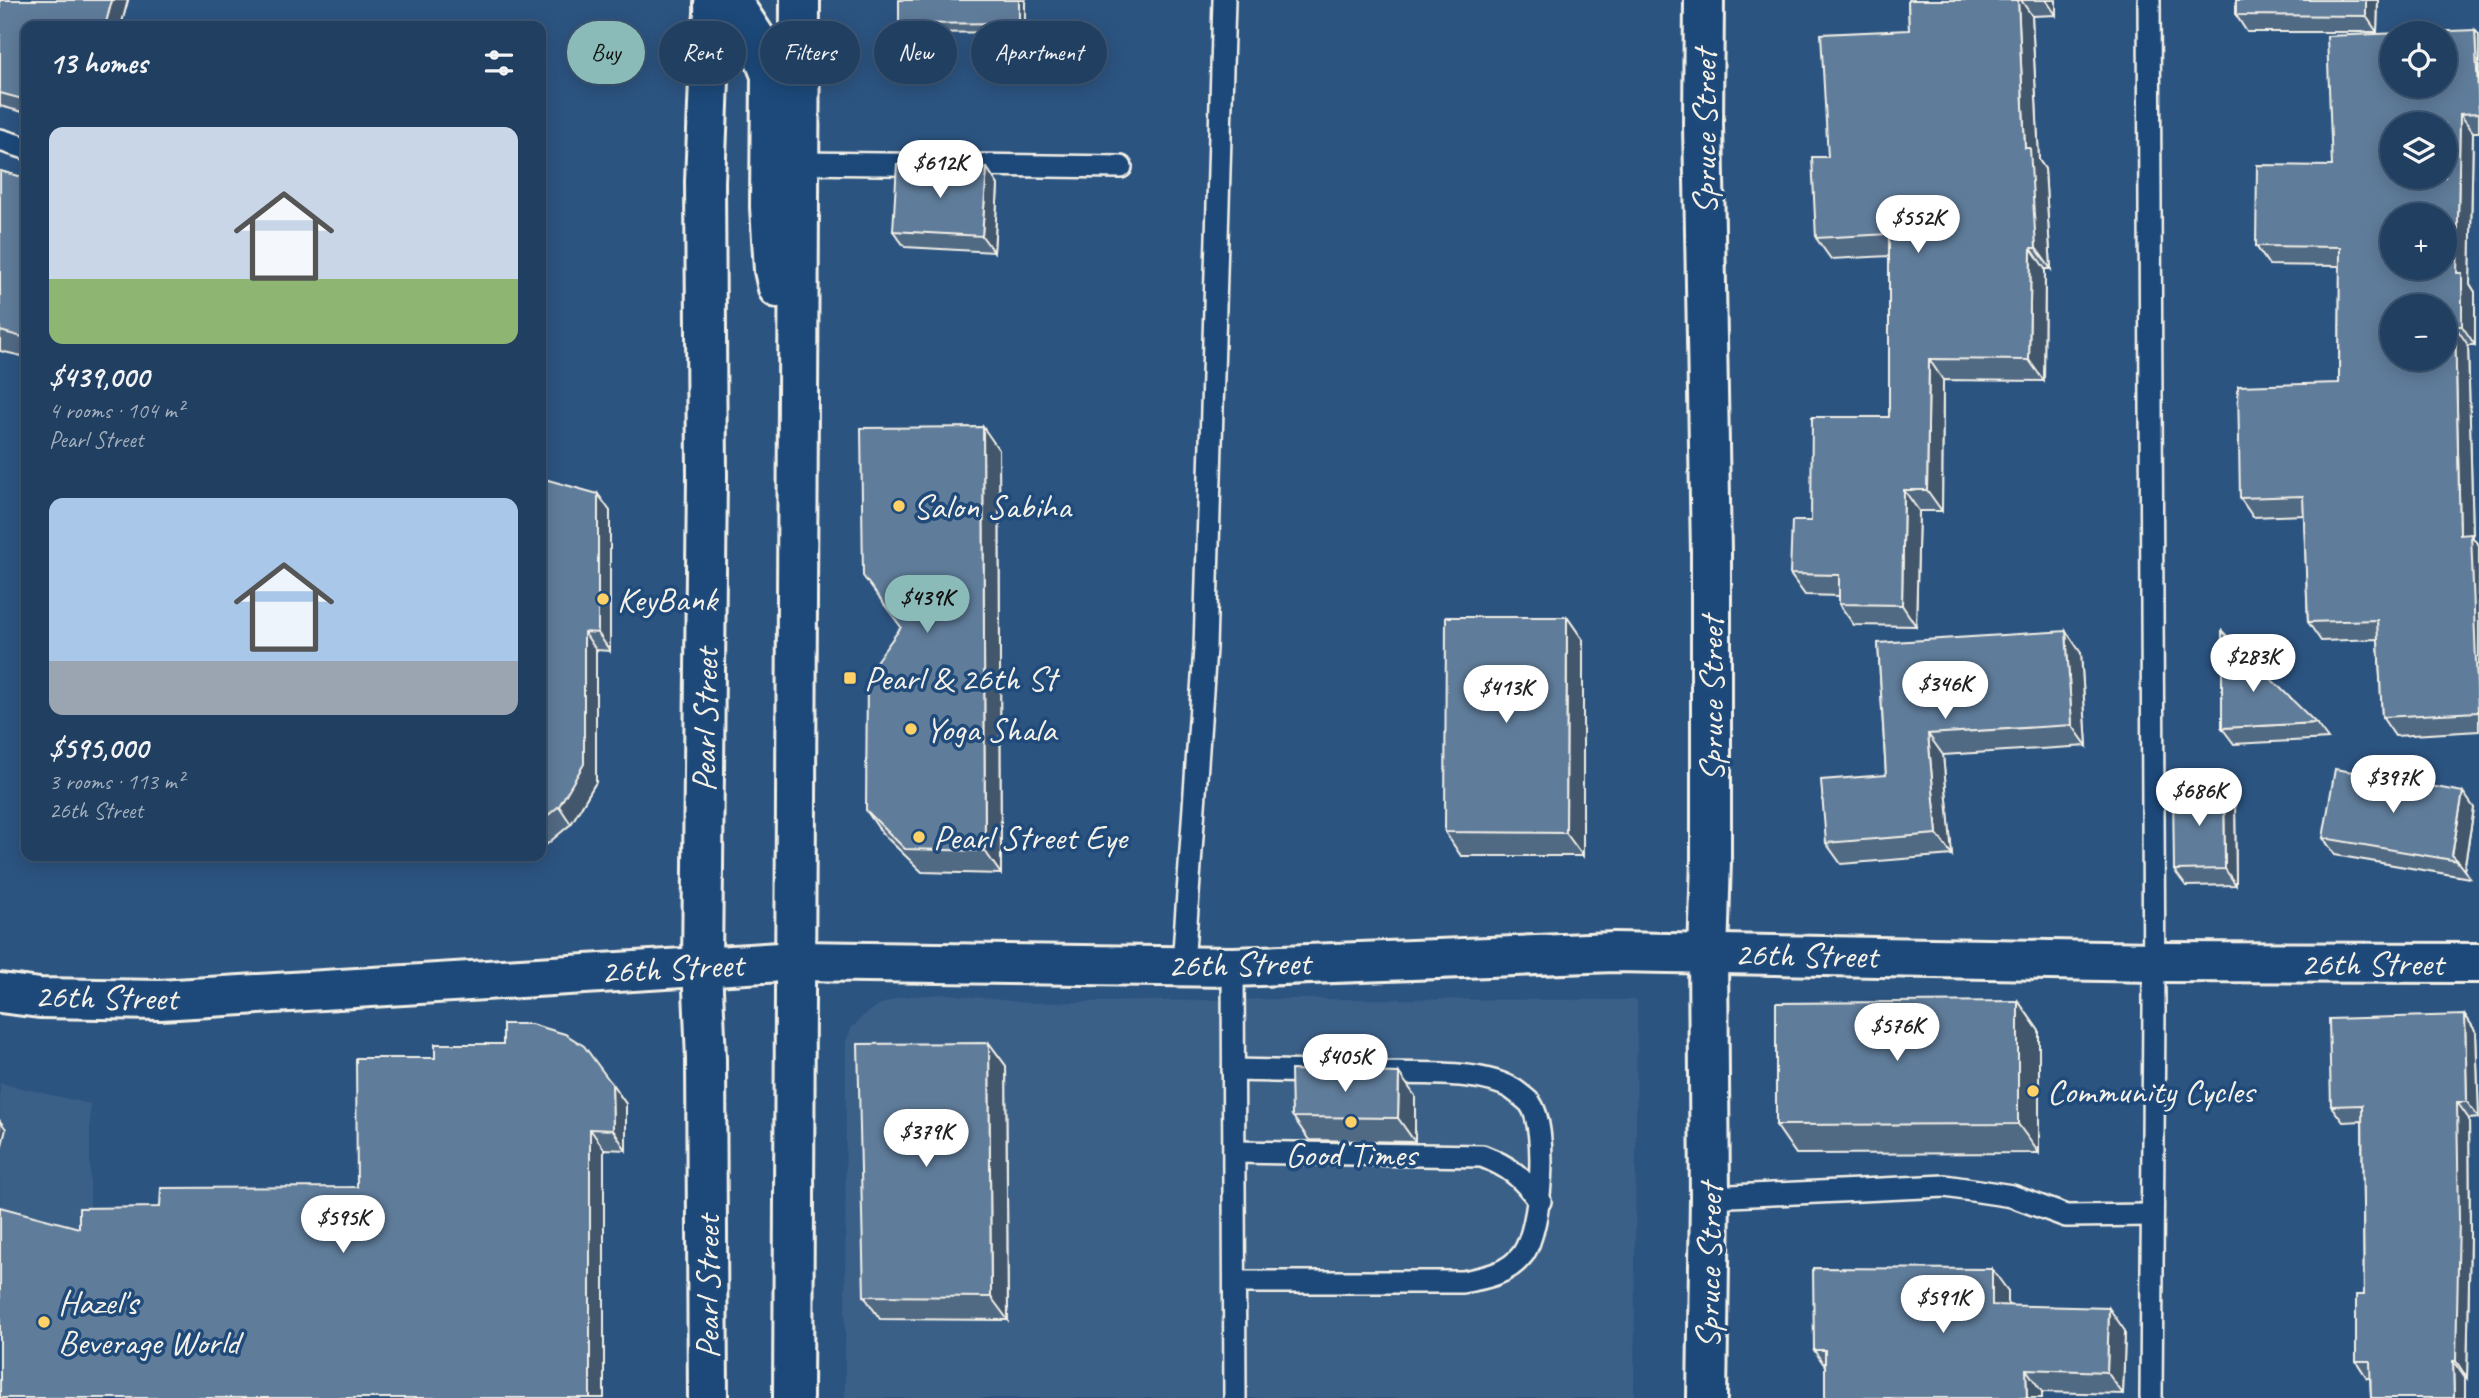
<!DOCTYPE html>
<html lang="en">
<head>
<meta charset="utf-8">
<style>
	body { margin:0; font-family:Caveat,sans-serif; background:#2d4a6a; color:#f1f3f6; height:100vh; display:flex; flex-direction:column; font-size:26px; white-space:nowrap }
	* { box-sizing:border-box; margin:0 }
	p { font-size:23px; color:#a2afbd }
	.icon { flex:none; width:38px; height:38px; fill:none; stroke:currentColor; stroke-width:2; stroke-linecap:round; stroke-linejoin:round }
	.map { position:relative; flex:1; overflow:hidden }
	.drawer { position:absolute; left:21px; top:21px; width:525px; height:840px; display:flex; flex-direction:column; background:#213f61; border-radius:14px; box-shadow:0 4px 18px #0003,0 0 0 2px #3e5876 }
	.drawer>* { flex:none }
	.top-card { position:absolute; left:567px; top:21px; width:665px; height:63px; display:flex; gap:14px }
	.fabs { position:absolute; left:2380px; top:21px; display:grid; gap:14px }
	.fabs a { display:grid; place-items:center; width:77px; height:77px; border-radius:50%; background:#213f61; box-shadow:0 4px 18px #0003,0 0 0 2px #3e5876; font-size:35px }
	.price { position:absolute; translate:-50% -60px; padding:0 16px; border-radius:24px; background:#fff; color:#222; font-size:23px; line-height:46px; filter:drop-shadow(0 2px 4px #0008) }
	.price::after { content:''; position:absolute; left:50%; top:42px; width:21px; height:16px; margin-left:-10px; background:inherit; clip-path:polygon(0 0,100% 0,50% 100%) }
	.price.current { background:#8bbbb9; color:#111 }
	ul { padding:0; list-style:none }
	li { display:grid; align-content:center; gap:14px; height:371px; padding:0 28px }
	li span { display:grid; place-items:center; height:217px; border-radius:14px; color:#555 }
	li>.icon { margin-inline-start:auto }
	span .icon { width:126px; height:126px; fill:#fffc; stroke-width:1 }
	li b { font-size:30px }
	h2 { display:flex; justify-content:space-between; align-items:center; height:84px; padding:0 28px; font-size:30px }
	.chip { padding:0 24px; border-radius:32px; background:#213f61; box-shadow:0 4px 18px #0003,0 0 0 2px #3e5876; font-size:24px; line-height:63px }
	.chip.current { background:#8bbbb9; color:#111 }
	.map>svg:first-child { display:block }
	.built { fill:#3b6088 }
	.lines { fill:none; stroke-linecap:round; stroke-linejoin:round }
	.lane-casing { stroke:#f4f1e8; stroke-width:26 }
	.street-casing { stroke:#f4f1e8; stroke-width:44 }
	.secondary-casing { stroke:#f4f1e8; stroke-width:44 }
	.lane { stroke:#1f4a7a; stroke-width:21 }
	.street { stroke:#1f4a7a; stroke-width:38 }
	.secondary { stroke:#1f4a7a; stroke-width:38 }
	.wall { fill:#516a84; stroke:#f4f1e8; stroke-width:2 }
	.shaded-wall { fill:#42566c; stroke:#f4f1e8; stroke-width:2 }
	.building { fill:#5e7b9a; stroke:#f4f1e8; stroke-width:2; fill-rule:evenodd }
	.poi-dot { fill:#ffd166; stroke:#1f4a7a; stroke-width:2.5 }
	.labels { text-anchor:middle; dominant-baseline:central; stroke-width:7; stroke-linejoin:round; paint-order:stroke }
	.street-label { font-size:35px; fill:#f4f1e8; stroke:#1f4a7a }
	.poi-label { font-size:35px; fill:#f4f1e8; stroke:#1f4a7a; text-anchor:start }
</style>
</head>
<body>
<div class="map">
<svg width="2479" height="1398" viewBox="0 0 2479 1398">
	<rect width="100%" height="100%" fill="#2c5481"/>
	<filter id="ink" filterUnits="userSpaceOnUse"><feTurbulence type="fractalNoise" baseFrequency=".0143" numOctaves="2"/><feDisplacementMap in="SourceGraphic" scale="14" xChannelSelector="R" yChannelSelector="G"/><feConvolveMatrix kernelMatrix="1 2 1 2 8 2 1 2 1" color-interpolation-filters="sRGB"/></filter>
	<g filter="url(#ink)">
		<g class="built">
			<polygon points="947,994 1028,1003 1281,999 1637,1000 1634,1398 845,1398 846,1042 851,1029 863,1016 879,1005 901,997"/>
			<polygon points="0,1083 90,1104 90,1398 0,1398"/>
		</g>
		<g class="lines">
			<defs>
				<g id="lane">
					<polyline points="2149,0 2154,1009 2151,1398"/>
					<polyline points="0,140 26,148"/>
					<polyline points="800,163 1121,167"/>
					<polyline points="1183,966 1205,648 1224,0"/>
					<polyline points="1233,967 1235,1398"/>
					<polyline points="1233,1070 1319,1072"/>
					<path d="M1234,1152L1482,1156C1511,1167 1521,1177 1540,1201"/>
					<polyline points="1710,1197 1945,1186 2012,1196 2066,1216 2152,1215"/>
					<path d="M1235,1282H1462C1485,1278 1508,1274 1523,1254C1541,1228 1549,1129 1530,1103C1526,1099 1518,1093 1514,1090C1484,1069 1408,1074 1372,1073"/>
				</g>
				<polyline id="street" points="1704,0 1703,124 1711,552 1711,860 1708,955 1710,1197 1707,1398"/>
				<g id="secondary">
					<polyline points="714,4 737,10 758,42 771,75 770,207 774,270 778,288"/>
					<polyline points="0,993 40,998 160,1000 797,961 1233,967 1614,952 2154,962 2479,963"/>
					<polyline points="708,1398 706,1059 702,966 707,475 705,182 709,80 715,0"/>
					<polyline points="793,1398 800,0"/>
				</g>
			</defs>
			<use href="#lane" class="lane-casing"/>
			<use href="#street" class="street-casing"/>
			<use href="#secondary" class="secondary-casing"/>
			<use href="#lane" class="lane"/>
			<use href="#street" class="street"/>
			<use href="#secondary" class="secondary"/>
		</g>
		<g class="wall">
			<polygon points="0,0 128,0 121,26 26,26 26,113 0,106"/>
			<polygon points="1025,0 1025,32 905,33 899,24"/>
			<polygon points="1908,0 2056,0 2056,15 2032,16 2039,160 2045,169 2051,269 2045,269 2044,381 1943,380 1942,511 1919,511 1916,626 1854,625 1839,604 1839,596 1805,595 1790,574 1811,521 1889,417 1889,256 1831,259 1816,238 1828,157 1909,30"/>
			<polygon points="2236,0 2378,0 2377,32 2247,32 2236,15"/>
			<polygon points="2475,30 2479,35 2479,132 2473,132 2470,284 2475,292 2475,345 2468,345 2473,538 2479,546 2479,731 2395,736 2382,717 2378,639 2321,641 2308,622 2304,515 2253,517 2240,498 2339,383 2340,266 2269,265 2256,246 2332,166"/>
			<polygon points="987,168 998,185 994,252 905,247 893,231"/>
			<polygon points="0,171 26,178 26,357 0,351"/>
			<polygon points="999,450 1001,874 922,872 882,833 866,810"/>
			<polygon points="541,478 610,511 610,651 596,650 596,782 571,824 546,845 541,845"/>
			<polygon points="1567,617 1583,640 1583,856 1461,856 1445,832"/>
			<polygon points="1878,643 2081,653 2087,746 1943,755 1952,855 1841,864 1826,843 1886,775"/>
			<polygon points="2316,723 2328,739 2234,744 2222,728"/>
			<polygon points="2387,792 2474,808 2464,870 2470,878 2335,855 2323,838"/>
			<polygon points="2235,803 2236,885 2186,886 2174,870"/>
			<polygon points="2018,1001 2039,1031 2039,1153 1796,1154 1776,1125"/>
			<polygon points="2465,1015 2476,1032 2479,1118 2469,1119 2470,1235 2467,1378 2465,1378 2465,1398 2371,1398 2370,1378 2367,1378 2356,1361 2364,1295 2362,1121 2343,1122 2331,1106"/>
			<polygon points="989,1043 1006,1066 1008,1320 880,1319 864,1296"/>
			<polygon points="612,1084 626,1104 626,1150 604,1149 604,1398 79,1228 160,1207 357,1187"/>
			<polygon points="1415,1096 1415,1142 1309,1140 1292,1115"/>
			<polygon points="2008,1291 2008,1305 2125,1331 2123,1394 2042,1392 1825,1366 1814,1350"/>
		</g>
		<g class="shaded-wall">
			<polygon points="112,0 128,0 121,26 105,26"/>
			<polygon points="1019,0 1025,0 1025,32 1019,23"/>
			<polygon points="2018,0 2021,0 2032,16 2039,160 2045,169 2051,269 2036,248 2025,148"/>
			<polygon points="2046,0 2056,0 2056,15"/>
			<polygon points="2366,0 2378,0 2377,32 2366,16"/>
			<polygon points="2475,30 2479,35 2479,113"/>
			<polygon points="2460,114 2473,132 2470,284 2475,292 2475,345 2462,326 2457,273"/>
			<polygon points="987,168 998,185 994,252 982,236"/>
			<polygon points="2031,248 2045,269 2044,381 2029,360"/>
			<polygon points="2455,326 2468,345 2473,538 2479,546 2479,713 2478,712 2460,535"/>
			<polygon points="1929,359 1943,380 1942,511 1927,490"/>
			<polygon points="983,427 999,450 1001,874 985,851"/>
			<polygon points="1904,490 1919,511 1916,626 1902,605"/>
			<polygon points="598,494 610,511 610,651 598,633"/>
			<polygon points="1567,617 1583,640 1583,856 1566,833"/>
			<polygon points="2066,631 2081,653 2087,746 2072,725"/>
			<polygon points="584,632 596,650 596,782 571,824 559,806"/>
			<polygon points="1928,734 1943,755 1952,855 1937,834"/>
			<polygon points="2224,787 2235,803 2236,885 2225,869"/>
			<polygon points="2463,792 2474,808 2464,870 2452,855"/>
			<polygon points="2018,1001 2039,1031 2039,1153 2018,1124"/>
			<polygon points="2465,1015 2476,1032 2479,1118 2467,1102"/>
			<polygon points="989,1043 1006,1066 1008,1320 991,1297"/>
			<polygon points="1399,1073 1415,1096 1415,1142 1398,1118"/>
			<polygon points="612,1084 626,1104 626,1150 613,1130"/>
			<polygon points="2457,1102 2469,1119 2470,1235 2467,1378 2456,1361"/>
			<polygon points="0,1121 6,1129 0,1153"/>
			<polygon points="590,1129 604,1149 604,1398 590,1398"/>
			<polygon points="1992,1269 2008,1291 2008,1327 1992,1305"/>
			<polygon points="2109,1308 2125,1331 2123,1394 2107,1372"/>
			<polygon points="2453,1361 2465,1378 2465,1398 2454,1398"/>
			<polygon points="2026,1369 2042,1392 2042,1398 2027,1398"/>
		</g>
		<g class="building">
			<polygon points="0,0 112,0 105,26 26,26 26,100 0,93"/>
			<polygon points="899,0 1019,0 1019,23 899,24"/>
			<polygon points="1908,0 2018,0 2025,148 2030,148 2036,248 2031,248 2029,360 1929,359 1927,490 1904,490 1902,605 1839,604 1839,575 1790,574 1792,521 1811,521 1812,417 1889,417 1889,234 1816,238 1812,157 1828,157 1821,34 1909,30"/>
			<polygon points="2236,0 2366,0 2366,16 2236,15"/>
			<path d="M2475,30L2479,113L2460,114L2457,273H2462V326H2455L2460,535L2471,534L2478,712L2382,717L2377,620L2308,622L2303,496L2240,498L2238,386L2339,383L2340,247L2256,246L2257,165L2332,166L2327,36ZM2392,33H2445V86H2392ZM2392,124H2445V177H2392ZM2392,215H2445V268H2392ZM2392,306H2445V359H2392Z"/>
			<polygon points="897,164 987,168 982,236 893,231"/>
			<polygon points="0,171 26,178 26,338 0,331"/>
			<polygon points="983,427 985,851 905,849 866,810 867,674 901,627 863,576 861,428"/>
			<polygon points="541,478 598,494 598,633 584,632 584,764 559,806 541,821"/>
			<polygon points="1446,617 1567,617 1566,833 1445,832"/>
			<polygon points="2066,631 2072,725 1928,734 1937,834 1826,843 1821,780 1886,775 1878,643"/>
			<polygon points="2222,631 2316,723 2222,728"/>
			<polygon points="2335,769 2370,775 2387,792 2387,778 2463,792 2452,855 2458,861 2323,838"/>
			<polygon points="2224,787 2225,869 2174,870 2173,788"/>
			<polygon points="2018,1001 2018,1124 1776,1125 1776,1003"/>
			<polygon points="2465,1015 2467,1102 2457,1102 2459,1219 2456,1361 2453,1361 2454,1398 2371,1398 2370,1361 2356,1361 2356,1295 2364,1295 2362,1105 2331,1106 2329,1019"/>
			<polygon points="503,1024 531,1024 565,1034 584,1046 612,1084 613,1130 590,1129 590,1398 0,1398 0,1207 79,1228 79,1208 160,1207 161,1188 357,1187 356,1058 435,1058 435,1044 503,1044"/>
			<polygon points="989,1043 991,1297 864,1296 858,1044"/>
			<polygon points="1291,1070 1399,1073 1398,1118 1293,1117 1292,1115"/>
			<polygon points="1813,1268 1992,1269 1992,1305 2109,1308 2107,1372 2026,1369 2027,1398 1825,1398 1825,1350 1814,1350"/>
		</g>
	</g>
	<g class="poi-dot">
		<circle cx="899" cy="506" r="7"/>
		<circle cx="603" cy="599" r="7"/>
		<rect x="843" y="671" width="14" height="14" rx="3.5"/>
		<circle cx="911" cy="729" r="7"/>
		<circle cx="919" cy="837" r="7"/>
		<circle cx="2033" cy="1091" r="7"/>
		<circle cx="1351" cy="1122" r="7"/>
		<circle cx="44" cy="1322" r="7"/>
	</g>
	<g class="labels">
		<g class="street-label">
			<text transform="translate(1704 132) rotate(-90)">Spruce Street</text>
			<text transform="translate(1711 699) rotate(-90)">Spruce Street</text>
			<text transform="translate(705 720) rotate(-89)">Pearl Street</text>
			<text transform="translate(1806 955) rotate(1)">26th Street</text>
			<text x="2372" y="963">26th Street</text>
			<text transform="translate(1239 964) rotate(-1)">26th Street</text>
			<text transform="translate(672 968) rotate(-3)">26th Street</text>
			<text transform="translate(106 997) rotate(1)">26th Street</text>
			<text transform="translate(1709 1266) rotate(-89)">Spruce Street</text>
			<text transform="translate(707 1287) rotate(-90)">Pearl Street</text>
		</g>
		<g class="poi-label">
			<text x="913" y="506">Salon Sabiha</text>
			<text x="617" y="599">KeyBank</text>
			<text x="864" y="678">Pearl &amp; 26th St</text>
			<text x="925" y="729">Yoga Shala</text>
			<text x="933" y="837">Pearl Street Eye</text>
			<text x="2047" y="1091">Community Cycles</text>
			<text x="1351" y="1154" text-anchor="middle">Good Times</text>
			<text x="58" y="1302">Hazel's<tspan x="58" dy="40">Beverage World</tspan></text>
		</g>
	</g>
</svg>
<div class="fabs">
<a><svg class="icon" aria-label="locate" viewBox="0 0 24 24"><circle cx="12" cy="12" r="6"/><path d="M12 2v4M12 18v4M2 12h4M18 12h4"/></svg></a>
<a><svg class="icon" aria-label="layers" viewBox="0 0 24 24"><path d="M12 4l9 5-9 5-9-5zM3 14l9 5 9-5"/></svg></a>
<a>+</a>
<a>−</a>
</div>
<b class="price" style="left:940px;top:200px">$612K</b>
<b class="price" style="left:1918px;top:255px">$552K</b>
<b class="price current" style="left:927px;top:635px">$439K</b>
<b class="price" style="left:2253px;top:694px">$283K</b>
<b class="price" style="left:1945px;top:721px">$346K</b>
<b class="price" style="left:1506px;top:725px">$413K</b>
<b class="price" style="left:2393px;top:815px">$397K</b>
<b class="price" style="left:2199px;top:828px">$686K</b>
<b class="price" style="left:1897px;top:1063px">$576K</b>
<b class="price" style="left:1345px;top:1094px">$405K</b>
<b class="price" style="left:926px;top:1169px">$379K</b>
<b class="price" style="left:343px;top:1255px">$595K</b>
<b class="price" style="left:1943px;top:1335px">$591K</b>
<div class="top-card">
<a class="chip current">Buy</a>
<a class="chip">Rent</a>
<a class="chip">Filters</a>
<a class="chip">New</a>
<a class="chip">Apartment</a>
</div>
<section class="drawer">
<h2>13 homes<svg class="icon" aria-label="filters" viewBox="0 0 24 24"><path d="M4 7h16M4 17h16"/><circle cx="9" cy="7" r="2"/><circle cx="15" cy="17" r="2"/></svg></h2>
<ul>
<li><span style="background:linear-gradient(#c9d6e8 70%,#8fb573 0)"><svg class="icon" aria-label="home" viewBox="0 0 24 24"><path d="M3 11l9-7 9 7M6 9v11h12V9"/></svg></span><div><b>$439,000</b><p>4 rooms · 104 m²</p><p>Pearl Street</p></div></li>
<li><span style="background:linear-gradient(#a9c7e8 75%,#9aa5b1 0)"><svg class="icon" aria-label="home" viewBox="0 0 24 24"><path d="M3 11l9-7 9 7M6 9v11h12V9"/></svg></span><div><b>$595,000</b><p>3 rooms · 113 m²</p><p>26th Street</p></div></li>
</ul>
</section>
</div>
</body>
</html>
